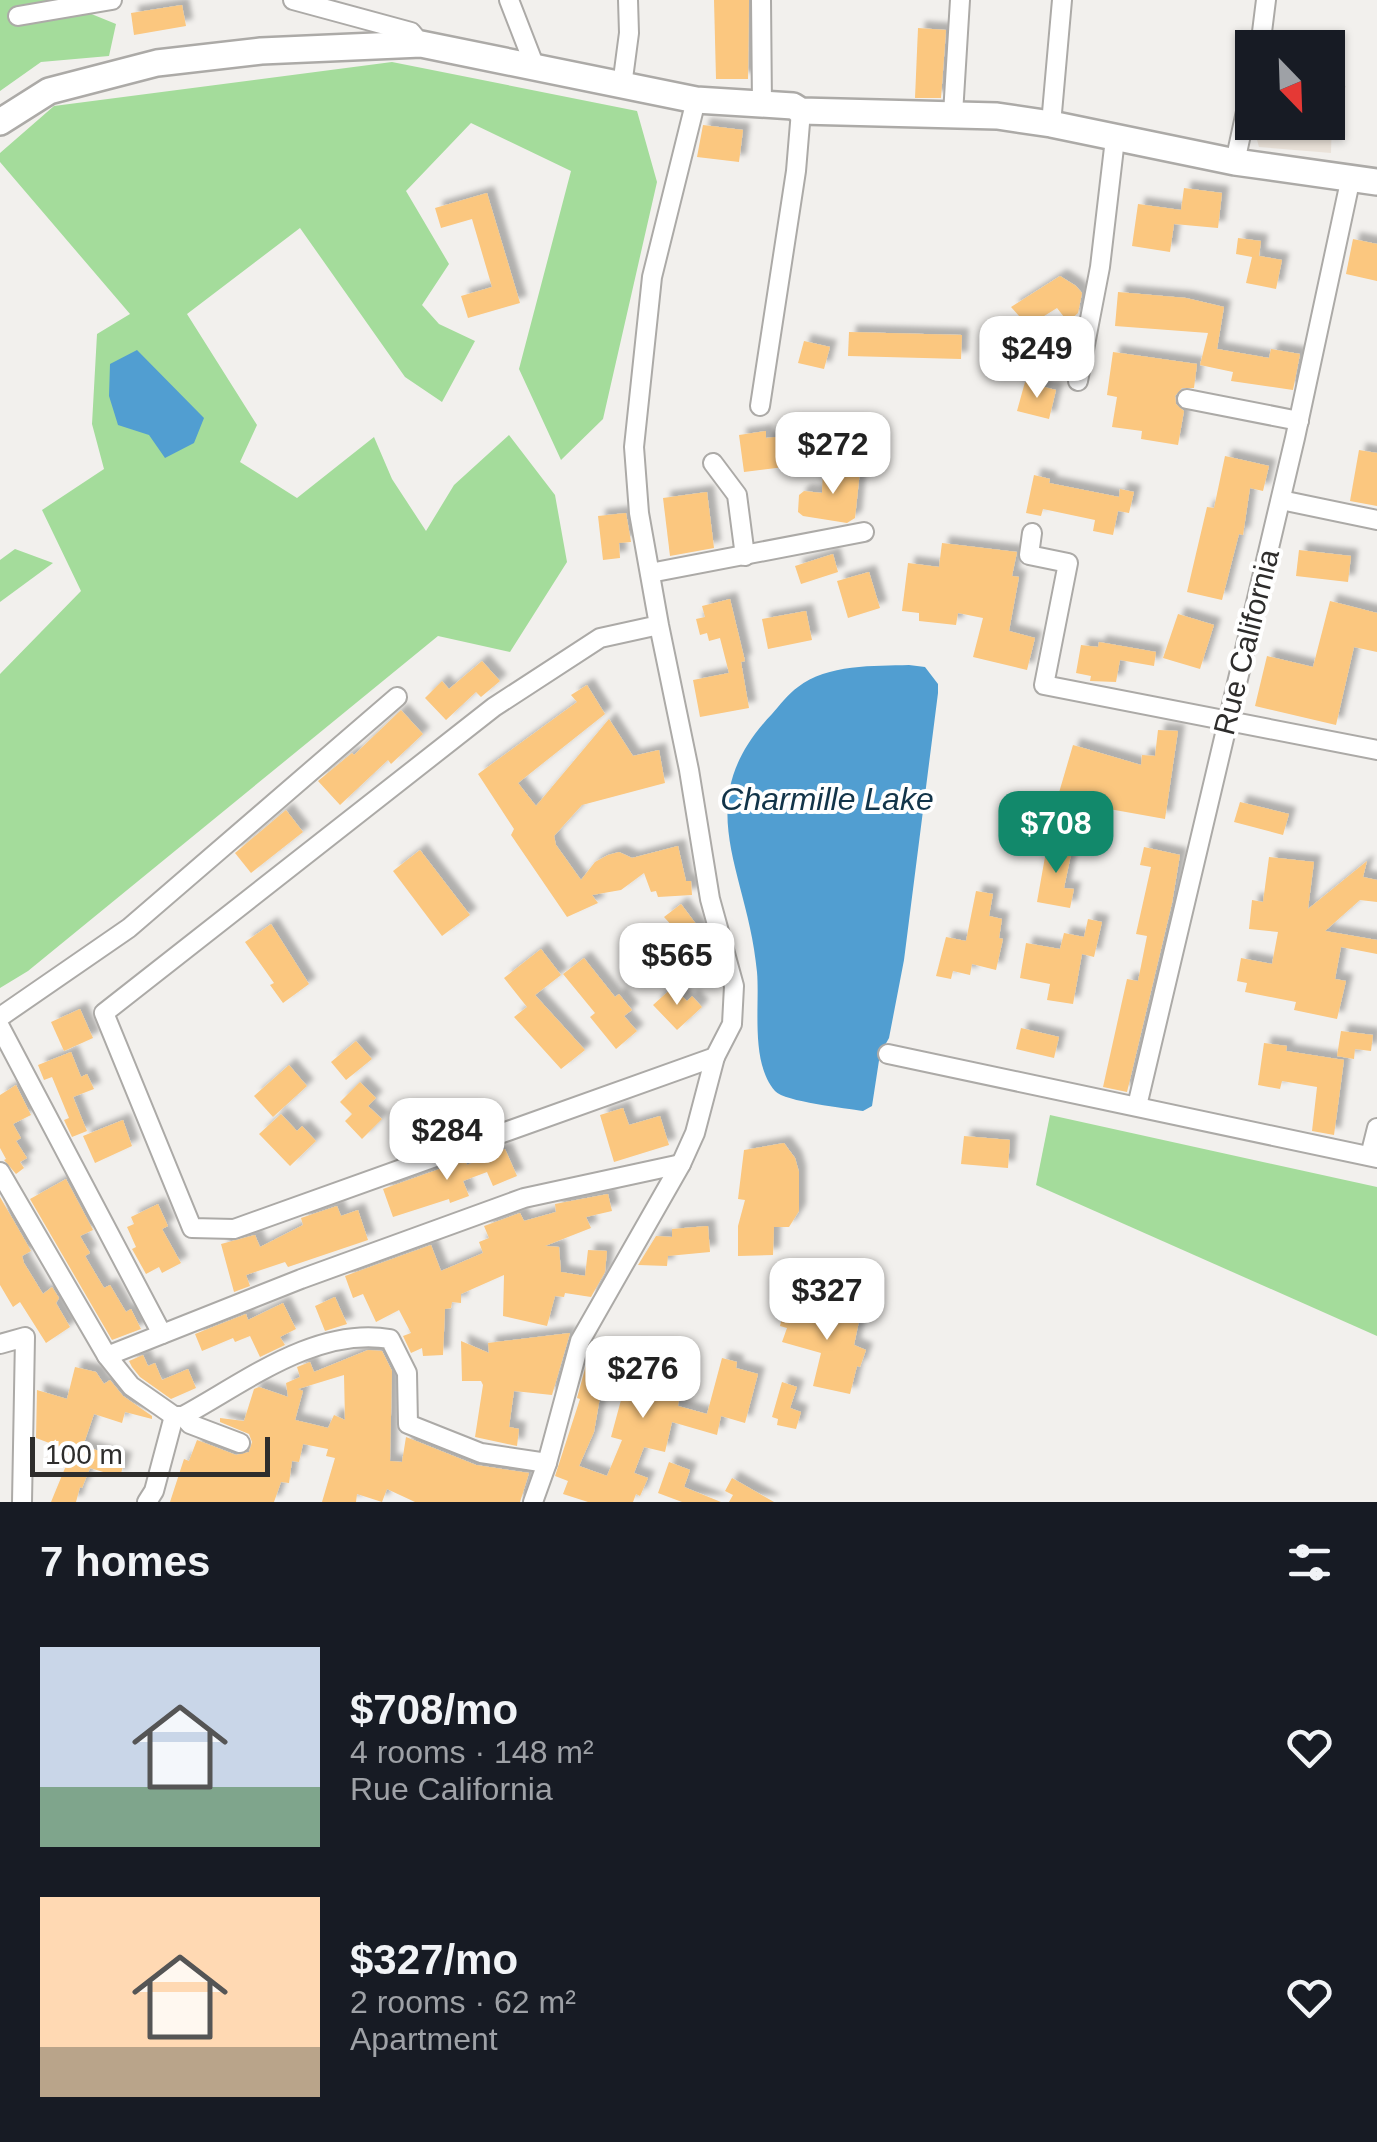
<!DOCTYPE html>
<html lang="en">
<head>
<meta charset="utf-8">
<style>
	body { margin:0; font-family:Arial,sans-serif; background:#20242c; color:#f1f3f6; height:100vh; display:flex; flex-direction:column; font-size:38px; white-space:nowrap }
	* { box-sizing:border-box; margin:0 }
	p { font-size:32px; color:#9ea1a6 }
	.icon { flex:none; width:55px; height:55px; fill:none; stroke:currentColor; stroke-width:2; stroke-linecap:round; stroke-linejoin:round }
	.map { position:relative; height:1502px; overflow:hidden }
	.details { display:flex; flex-direction:column; background:#171b24; flex:1 }
	.details>* { flex:none }
	.needle { width:65px; rotate:157deg }
	.buttons { position:absolute; left:1235px; top:30px; display:grid; gap:20px }
	.buttons a { display:grid; place-items:center; width:110px; height:110px; border-radius:0px; background:#171b24; box-shadow:0 2px 8px #0004; font-size:50px }
	.scale { position:absolute; left:30px; bottom:25px; width:240px; box-sizing:border-box; padding-left:10px; border:5px solid #2e2d2c; border-top:0; font-size:28px; line-height:35px; white-space:nowrap; color:#2e2d2c; -webkit-text-stroke:8px #fff; paint-order:stroke }
	.price { position:absolute; translate:-50% -85px; padding:0 22px; border-radius:20px; background:#fff; color:#222; font-size:32px; line-height:65px; filter:drop-shadow(0 2px 5px #0008) }
	.price::after { content:''; position:absolute; left:50%; top:60px; width:30px; height:22px; margin-left:-15px; background:inherit; clip-path:polygon(0 0,100% 0,50% 100%) }
	.price.current { background:#12896b; color:#fff }
	ul { padding:0; list-style:none }
	li { display:flex; align-items:center; gap:30px; height:250px; padding:0 40px }
	li span { display:grid; place-items:center; flex:none; width:280px; height:200px; border-radius:0px; color:#555 }
	li>.icon { margin-inline-start:auto }
	span .icon { width:120px; height:120px; fill:#fffc; stroke-width:1 }
	li b { font-size:42px }
	h2 { display:flex; justify-content:space-between; align-items:center; height:120px; padding:0 40px; font-size:42px }
	.map>svg:first-child { display:block }
	.built { fill:#eae2d9 }
	.green { fill:#a4dc9b }
	.water { fill:#519ed1 }
	.building { fill:#fbc77f; fill-rule:evenodd; filter:url(#shadow) }
	.lines { fill:none; stroke-linecap:round; stroke-linejoin:round }
	.minor-casing { stroke:#acaaa7; stroke-width:22 }
	.secondary-casing { stroke:#acaaa7; stroke-width:30 }
	.minor { stroke:#fff; stroke-width:18 }
	.secondary { stroke:#fff; stroke-width:25 }
	.labels { text-anchor:middle; dominant-baseline:central; stroke-width:8; stroke-linejoin:round; paint-order:stroke }
	.street-label { font-size:30px; fill:#2e2d2c; stroke:#fff }
	.water-label { font-size:32px; font-style:italic; fill:#123449; stroke:#fff }
</style>
</head>
<body>
<div class="map">
<svg width="1377" height="1502" viewBox="0 0 1377 1502">
	<defs>
		<filter id="shadow"><feDropShadow dx="7" dy="-7" stdDeviation="2.5" flood-color="#0004"/></filter>
	</defs>
	<rect width="100%" height="100%" fill="#f2f0ed"/>
	<polygon class="built" points="1328,82 1346,86 1332,118 1331,153 1259,147 1252,122 1328,122"/>
	<g class="green">
		<polygon points="0,0 57,0 116,24 109,56 41,62 0,91"/>
		<polygon points="392,62 637,111 657,182 603,419 561,460 519,369 571,171 471,123 406,191 449,264 422,305 439,324 475,341 442,402 405,377 300,228 187,314 257,425 240,462 297,498 374,437 392,479 426,531 454,485 509,435 555,495 567,562 510,652 438,636 28,971 0,988 0,674 81,591 42,510 104,469 92,424 97,334 130,314 0,162 0,153 54,106"/>
		<polygon points="15,549 53,563 0,602 0,560"/>
		<polygon points="1050,1115 1377,1187 1377,1336 1036,1185"/>
	</g>
	<g class="water">
		<polygon points="137,350 204,418 194,443 165,458 149,435 118,425 109,396 110,364"/>
		<path d="M909,665L925,667L938,684V693L904,960L889,1038L880,1054L872,1106L863,1111C846,1108 785,1102 775,1091C750,1062 760,1006 757,972C748,869 687,803 772,714C780,705 788,694 798,687C827,664 875,666 909,665Z"/>
	</g>
	<g class="building">
		<polygon points="714,0 749,0 748,79 716,79"/>
		<polygon points="182,5 186,26 134,35 131,13"/>
		<polygon points="918,28 946,30 941,98 915,98"/>
		<polygon points="703,125 743,130 739,162 697,157"/>
		<polygon points="1184,188 1222,193 1218,228 1174,224 1170,252 1132,246 1138,204 1181,210"/>
		<polygon points="487,193 520,303 468,318 461,296 492,287 472,219 441,228 435,208"/>
		<polygon points="1238,238 1261,241 1259,256 1282,260 1276,289 1246,283 1252,257 1236,254"/>
		<polygon points="1353,239 1377,244 1377,281 1346,274"/>
		<polygon points="1060,276 1076,286 1082,293 1078,313 1068,322 1057,308 1028,326 1011,307"/>
		<polygon points="1118,292 1186,298 1224,307 1217,349 1269,358 1271,349 1300,354 1293,390 1231,381 1233,372 1200,365 1208,333 1115,326"/>
		<polygon points="849,332 962,335 961,359 848,356"/>
		<polygon points="804,341 830,347 824,369 798,363"/>
		<polygon points="1113,352 1197,364 1194,388 1182,388 1175,396 1176,404 1184,411 1178,445 1141,439 1142,431 1112,427 1117,397 1107,395"/>
		<polygon points="1025,382 1056,390 1049,419 1017,411"/>
		<polygon points="766,431 766,438 805,434 808,464 744,472 739,435"/>
		<polygon points="1359,450 1377,453 1377,506 1350,501"/>
		<polygon points="1225,456 1269,466 1263,491 1250,488 1243,535 1239,534 1222,600 1187,592 1207,507 1214,508"/>
		<polygon points="823,468 860,471 855,518 847,523 803,516 798,512 799,495 804,491 822,493"/>
		<polygon points="1034,475 1050,479 1049,483 1119,497 1120,489 1134,492 1129,513 1118,511 1113,535 1093,531 1095,520 1043,509 1041,516 1026,513"/>
		<polygon points="707,492 714,548 670,556 663,498"/>
		<polygon points="626,513 631,542 619,543 620,558 603,560 598,516"/>
		<polygon points="942,543 1017,552 1012,576 1019,577 1009,631 1035,638 1027,670 973,657 983,618 958,613 956,625 919,621 919,613 902,611 908,563 939,567"/>
		<polygon points="1299,550 1351,556 1348,582 1296,576"/>
		<polygon points="833,554 838,572 801,584 795,566"/>
		<polygon points="869,572 880,608 848,618 837,581"/>
		<polygon points="730,599 745,661 741,662 749,708 700,717 693,680 729,673 720,638 709,641 707,633 700,635 696,619 705,617 702,606"/>
		<polygon points="1330,601 1377,613 1377,652 1354,647 1336,725 1255,706 1267,656 1313,667"/>
		<polygon points="806,611 812,640 768,649 762,619"/>
		<polygon points="1178,614 1214,625 1200,669 1163,658"/>
		<polygon points="1099,642 1156,652 1154,666 1120,660 1116,682 1090,681 1091,676 1076,673 1081,645 1098,647"/>
		<polygon points="482,661 500,681 481,697 476,692 446,720 425,698 442,681 449,689"/>
		<polygon points="587,685 605,714 518,783 536,806 609,719 633,756 659,750 665,783 582,805 554,836 556,845 581,880 595,862 608,855 619,852 632,858 678,846 686,881 691,881 692,895 658,897 656,891 651,892 644,873 621,890 592,895 598,903 567,917 511,835 514,829 478,774 577,702 571,695"/>
		<polygon points="401,710 423,734 391,764 388,760 340,805 318,781 352,753 354,755"/>
		<polygon points="1158,730 1178,731 1165,819 1098,807 1089,848 1076,846 1084,803 1058,796 1073,745 1141,765 1142,755 1155,756"/>
		<polygon points="1240,802 1289,814 1283,835 1234,822"/>
		<polygon points="286,810 303,832 251,873 235,853"/>
		<polygon points="1048,840 1073,845 1064,888 1074,889 1070,908 1037,902"/>
		<polygon points="1144,847 1180,855 1172,903 1127,1092 1103,1087 1127,979 1138,981 1147,936 1136,934 1151,867 1140,865"/>
		<polygon points="420,850 470,915 442,936 393,871"/>
		<polygon points="1269,857 1314,862 1308,909 1367,861 1363,877 1377,880 1377,902 1360,900 1325,931 1377,940 1377,954 1341,947 1335,979 1346,981 1337,1019 1294,1010 1296,1002 1245,992 1247,983 1237,981 1241,958 1272,964 1278,932 1249,929 1252,900 1263,902"/>
		<polygon points="976,891 993,894 989,916 1002,919 999,938 1003,939 996,970 972,964 970,975 953,971 951,979 936,976 946,937 966,941"/>
		<polygon points="681,904 708,940 657,984 637,961 674,928 664,917"/>
		<polygon points="1088,919 1102,922 1094,957 1082,954 1073,1004 1047,1000 1050,984 1020,978 1026,943 1060,949 1064,933 1084,937"/>
		<polygon points="271,924 309,984 283,1003 270,985 274,983 245,942"/>
		<polygon points="541,949 561,975 535,995 585,1050 561,1069 514,1017 527,1007 504,978"/>
		<polygon points="584,958 615,997 619,994 632,1010 624,1016 637,1031 616,1049 590,1017 595,1013 563,974"/>
		<polygon points="673,987 687,1001 692,996 702,1007 677,1030 653,1005"/>
		<polygon points="80,1009 93,1038 64,1051 51,1022"/>
		<polygon points="1021,1028 1059,1037 1054,1058 1016,1049"/>
		<polygon points="1341,1031 1373,1035 1371,1051 1355,1049 1354,1059 1337,1056"/>
		<polygon points="356,1041 372,1059 346,1080 331,1062"/>
		<polygon points="1264,1043 1287,1046 1286,1051 1344,1060 1334,1135 1312,1131 1317,1087 1282,1081 1280,1089 1258,1085"/>
		<polygon points="71,1052 81,1077 87,1074 94,1089 73,1097 87,1131 72,1137 64,1120 69,1118 52,1077 44,1080 38,1065"/>
		<polygon points="289,1065 307,1086 273,1117 254,1096"/>
		<polygon points="360,1082 376,1098 368,1106 382,1119 362,1139 345,1121 352,1114 340,1102"/>
		<polygon points="16,1085 31,1115 13,1124 21,1138 16,1141 27,1158 20,1162 24,1168 16,1174 4,1160 6,1159 0,1148 0,1095"/>
		<polygon points="623,1108 629,1125 660,1116 669,1145 614,1162 600,1115"/>
		<polygon points="281,1114 297,1131 302,1126 316,1141 290,1166 259,1134"/>
		<polygon points="123,1120 132,1146 95,1163 83,1136"/>
		<polygon points="964,1136 1010,1140 1008,1168 961,1164"/>
		<polygon points="784,1143 795,1158 799,1172 799,1211 789,1227 774,1227 773,1255 738,1256 738,1226 745,1200 738,1199 744,1150"/>
		<polygon points="505,1149 517,1176 493,1186 487,1172 463,1181 469,1196 450,1203 449,1199 393,1217 383,1189 465,1160 467,1165"/>
		<polygon points="66,1179 93,1230 80,1236 90,1253 85,1256 104,1288 110,1285 126,1312 131,1309 141,1329 112,1340 30,1199"/>
		<polygon points="608,1194 612,1211 586,1217 591,1228 545,1246 559,1247 561,1272 585,1276 588,1250 607,1251 605,1272 591,1297 565,1293 564,1297 555,1296 547,1326 503,1316 504,1275 461,1294 461,1303 452,1302 451,1308 445,1309 443,1355 423,1356 422,1348 411,1353 403,1336 411,1333 399,1310 376,1322 363,1294 353,1298 345,1276 431,1245 441,1271 483,1253 479,1242 489,1238 484,1226 520,1213 524,1221 556,1212 555,1204"/>
		<polygon points="0,1197 31,1251 22,1256 24,1263 43,1294 52,1287 59,1298 56,1303 70,1327 46,1343 20,1302 13,1307 0,1285"/>
		<polygon points="158,1204 168,1226 162,1229 181,1263 162,1273 159,1267 146,1274 132,1249 136,1247 127,1227 134,1224 131,1217"/>
		<polygon points="337,1206 341,1216 358,1210 368,1240 288,1267 285,1262 246,1275 250,1286 234,1292 221,1244 255,1235 260,1247 303,1225 301,1218"/>
		<polygon points="708,1226 710,1252 668,1256 667,1266 638,1265 656,1236 672,1237 672,1229"/>
		<polygon points="335,1297 347,1324 325,1331 315,1306"/>
		<polygon points="283,1303 296,1329 280,1337 285,1345 260,1357 250,1336 235,1342 233,1338 202,1351 195,1334 246,1314 248,1320"/>
		<polygon points="785,1304 833,1315 835,1306 861,1312 854,1345 866,1350 860,1367 857,1366 850,1394 813,1386 821,1353 782,1342 787,1328 780,1326"/>
		<polygon points="570,1333 552,1395 514,1391 509,1427 519,1429 517,1446 475,1437 483,1385 481,1381 462,1381 461,1341 489,1353 488,1343"/>
		<polygon points="591,1347 608,1351 594,1432 579,1466 607,1476 622,1440 611,1437 624,1389 634,1392 638,1364 631,1362 636,1347 654,1352 652,1358 680,1364 677,1377 682,1378 678,1406 707,1414 722,1358 737,1362 736,1368 758,1374 745,1423 721,1416 717,1435 672,1422 665,1452 644,1447 634,1473 648,1478 640,1496 636,1494 633,1502 588,1502 563,1494 568,1481 555,1476 580,1399 577,1398"/>
		<path d="M368,1350L382,1351L392,1371L390,1461L402,1462L406,1437L476,1465L529,1473L520,1502H415L387,1489L382,1502L357,1494L356,1502H322L335,1458L326,1456L328,1449L303,1444L299,1462L292,1461L289,1483L281,1482L274,1502H170L184,1459L189,1461L197,1440L236,1455L249,1452L252,1442L249,1434L220,1422V1418L244,1421L254,1389L259,1387L288,1397L286,1383L300,1377L297,1367L310,1362L314,1372ZM344,1375L345,1420L334,1415L328,1428L295,1420L303,1391L298,1389Z"/>
		<polygon points="143,1355 148,1366 155,1363 162,1380 188,1369 196,1388 171,1399 140,1377 132,1367 129,1361"/>
		<polygon points="75,1367 96,1372 104,1384 110,1380 123,1396 152,1416 152,1419 125,1412 122,1423 94,1414 83,1446 125,1459 120,1477 90,1468 82,1488 80,1487 76,1502 51,1502 70,1456 66,1454 68,1450 36,1438 37,1390 67,1399"/>
		<polygon points="782,1382 797,1387 790,1408 801,1412 796,1429 777,1425 778,1419 772,1417"/>
		<polygon points="669,1462 690,1470 684,1487 721,1502 682,1502 658,1493"/>
		<polygon points="732,1478 774,1502 729,1502 733,1495 725,1491"/>
	</g>
	<g class="lines">
		<defs>
			<g id="minor">
				<polyline points="293,0 411,32 421,44"/>
				<polyline points="509,0 535,67"/>
				<polyline points="761,0 762,105"/>
				<polyline points="18,16 112,0"/>
				<polyline points="1260,48 1266,0"/>
				<polyline points="622,86 629,33 628,0"/>
				<polyline points="953,114 960,0"/>
				<polyline points="1051,124 1062,0"/>
				<polyline points="1235,162 1252,84"/>
				<polyline points="1078,381 1100,267 1115,139"/>
				<polyline points="1187,399 1299,421"/>
				<polyline points="760,406 796,171 801,111"/>
				<polyline points="713,463 737,495 745,556"/>
				<polyline points="1281,500 1377,520"/>
				<polyline points="1032,533 1029,555 1068,563 1044,685 1377,750"/>
				<polyline points="650,573 864,532"/>
				<polyline points="659,625 600,638 494,707 104,1013 192,1228 234,1229 715,1057 732,1024 734,986 710,899 689,770 659,625 639,513 634,447 652,277 696,100"/>
				<polyline points="0,1017 129,928 397,697"/>
				<polyline points="0,1027 162,1334"/>
				<polyline points="888,1054 1377,1158"/>
				<polyline points="1137,1106 1295,438 1351,177"/>
				<polyline points="1370,1156 1377,1128"/>
				<polyline points="0,1172 107,1356 131,1386 174,1416 183,1416 190,1424 240,1443"/>
				<polyline points="0,1344 25,1337 22,1502"/>
				<polyline points="107,1356 301,1279 524,1198 681,1164"/>
				<path d="M183,1416C244,1383 316,1326 390,1339L407,1373L408,1424L481,1453L547,1463"/>
				<polyline points="147,1502 154,1491 174,1416"/>
				<polyline points="533,1502 547,1463 580,1341 681,1164 695,1133 715,1057"/>
			</g>
			<polyline id="secondary" points="0,122 49,91 157,63 261,51 421,44 696,100 793,106 801,111 997,116 1051,124 1235,162 1377,182"/>
		</defs>
		<use href="#minor" class="minor-casing"/>
		<use href="#secondary" class="secondary-casing"/>
		<use href="#minor" class="minor"/>
		<use href="#secondary" class="secondary"/>
	</g>
	<g class="labels">
		<g class="street-label">
			<text transform="translate(1246 642) rotate(-76)">Rue California</text>
		</g>
		<g class="water-label">
			<text x="827" y="799">Charmille Lake</text>
		</g>
	</g>
</svg>
<div class="buttons">
<a><svg class="needle" viewBox="-14 -14 28 28"><path d="M0-13l5 13h-10z" fill="#e53935"/><path d="M0 13l5-13h-10z" fill="#9ea1a6"/></svg></a>
</div>
<div class="scale">100 m</div>
<b class="price" style="left:1037px;top:401px">$249</b>
<b class="price" style="left:833px;top:497px">$272</b>
<b class="price current" style="left:1056px;top:876px">$708</b>
<b class="price" style="left:677px;top:1008px">$565</b>
<b class="price" style="left:447px;top:1183px">$284</b>
<b class="price" style="left:827px;top:1343px">$327</b>
<b class="price" style="left:643px;top:1421px">$276</b>
</div>
<section class="details">
<h2>7 homes<svg class="icon" aria-label="filters" viewBox="0 0 24 24"><path d="M4 7h16M4 17h16"/><circle cx="9" cy="7" r="2"/><circle cx="15" cy="17" r="2"/></svg></h2>
<ul>
<li><span style="background:linear-gradient(#c9d6e8 70%,#7fa58c 0)"><svg class="icon" aria-label="home" viewBox="0 0 24 24"><path d="M3 11l9-7 9 7M6 9v11h12V9"/></svg></span><div><b>$708/mo</b><p>4 rooms · 148 m²</p><p>Rue California</p></div><svg class="icon" aria-label="heart" viewBox="0 0 24 24"><path d="M12 20l-8-8c-3-5 5-10 8-4 3-6 11-1 8 4z"/></svg></li>
<li><span style="background:linear-gradient(#ffd9b3 75%,#b9a48a 0)"><svg class="icon" aria-label="home" viewBox="0 0 24 24"><path d="M3 11l9-7 9 7M6 9v11h12V9"/></svg></span><div><b>$327/mo</b><p>2 rooms · 62 m²</p><p>Apartment</p></div><svg class="icon" aria-label="heart" viewBox="0 0 24 24"><path d="M12 20l-8-8c-3-5 5-10 8-4 3-6 11-1 8 4z"/></svg></li>
</ul>
</section>
</body>
</html>
